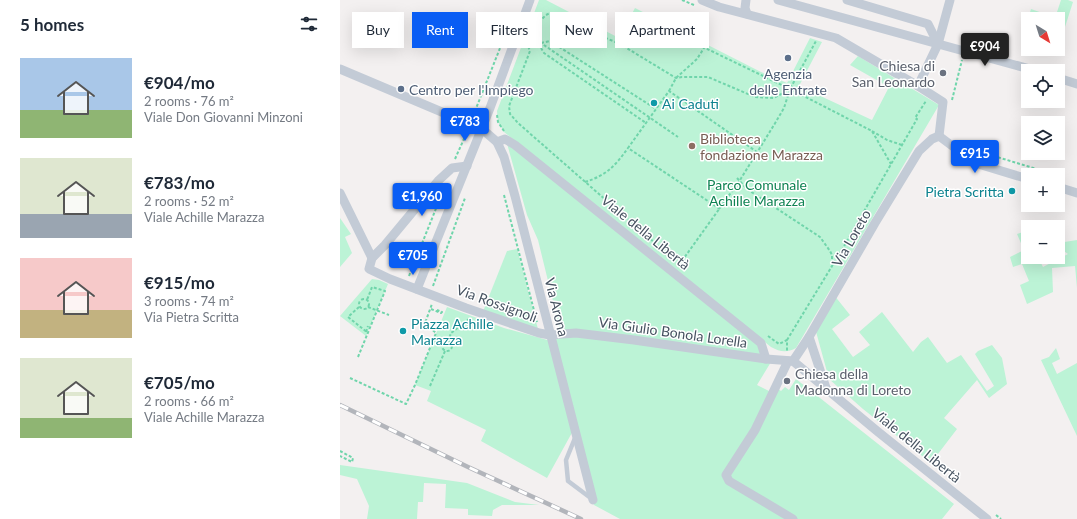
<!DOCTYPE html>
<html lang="en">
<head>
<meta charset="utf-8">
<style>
	body { margin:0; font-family:Lato,sans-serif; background:#f6f6f7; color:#1f2937; height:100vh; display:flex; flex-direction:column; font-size:15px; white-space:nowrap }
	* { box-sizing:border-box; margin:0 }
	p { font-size:13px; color:#747a83 }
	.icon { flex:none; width:22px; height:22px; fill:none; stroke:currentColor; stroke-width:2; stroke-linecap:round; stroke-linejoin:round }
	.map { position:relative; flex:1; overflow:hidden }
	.side { display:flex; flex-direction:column; background:#fff; width:340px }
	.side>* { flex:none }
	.hud { position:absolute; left:12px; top:12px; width:380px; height:36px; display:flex; gap:8px }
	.needle { width:26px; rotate:142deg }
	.tools { position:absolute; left:681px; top:12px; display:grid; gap:8px }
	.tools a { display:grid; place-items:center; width:44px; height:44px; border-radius:0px; background:#fff; box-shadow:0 4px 16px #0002; font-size:20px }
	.price { position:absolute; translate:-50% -34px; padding:0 9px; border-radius:4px; background:#095df4; color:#fff; font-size:13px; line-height:26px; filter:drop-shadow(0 1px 2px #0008) }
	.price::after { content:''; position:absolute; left:50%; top:24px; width:12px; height:9px; margin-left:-6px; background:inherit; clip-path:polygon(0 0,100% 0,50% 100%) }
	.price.active { background:#222; color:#fff }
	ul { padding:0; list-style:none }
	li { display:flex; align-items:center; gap:12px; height:100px; padding:0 20px }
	li span { display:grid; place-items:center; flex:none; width:112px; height:80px; border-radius:0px; color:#555 }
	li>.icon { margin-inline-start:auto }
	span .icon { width:48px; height:48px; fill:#fffc; stroke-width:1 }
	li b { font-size:17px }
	h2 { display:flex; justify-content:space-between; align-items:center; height:48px; padding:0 20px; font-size:17px }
	.pill { padding:0 14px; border-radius:0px; background:#fff; box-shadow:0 4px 16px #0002; font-size:14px; line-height:36px }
	.pill.active { background:#095df4; color:#fff }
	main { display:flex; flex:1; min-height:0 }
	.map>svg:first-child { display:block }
	.green { fill:#bcf3d6 }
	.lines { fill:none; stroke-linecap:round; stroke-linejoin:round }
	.path { stroke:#70d5ab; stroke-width:2; stroke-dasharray:3 2; stroke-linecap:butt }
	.lane { stroke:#c3cbd6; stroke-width:4.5 }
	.street { stroke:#c3cbd6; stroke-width:9 }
	.rail-casing { stroke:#b2b5bb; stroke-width:4.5 }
	.rail { stroke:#fff; stroke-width:3; stroke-dasharray:9; stroke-linecap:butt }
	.service-dot { fill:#5c6f8a; stroke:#fff; stroke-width:1.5 }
	.worship-dot { fill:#6b7280; stroke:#fff; stroke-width:1.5 }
	.culture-dot { fill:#0f9aa8; stroke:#fff; stroke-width:1.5 }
	.education-dot { fill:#8d6e63; stroke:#fff; stroke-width:1.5 }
	.labels { text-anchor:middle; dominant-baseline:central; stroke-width:3; stroke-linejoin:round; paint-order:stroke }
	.worship-label { font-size:14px; fill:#5b616d; stroke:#fff; text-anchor:end }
	.service-label { font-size:14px; fill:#4e5e75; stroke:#fff }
	.culture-label { font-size:14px; fill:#0d838f; stroke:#fff; text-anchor:start }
	.education-label { font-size:14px; fill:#785e54; stroke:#fff; text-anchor:start }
	.park-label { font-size:14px; fill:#0f8353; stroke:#fff }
	.street-label { font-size:14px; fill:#465260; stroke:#fff }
</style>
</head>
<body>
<main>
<section class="side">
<h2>5 homes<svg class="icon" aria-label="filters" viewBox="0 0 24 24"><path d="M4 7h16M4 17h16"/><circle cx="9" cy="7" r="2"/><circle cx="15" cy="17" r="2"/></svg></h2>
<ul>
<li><span style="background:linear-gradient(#a9c7e8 65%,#8fb573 0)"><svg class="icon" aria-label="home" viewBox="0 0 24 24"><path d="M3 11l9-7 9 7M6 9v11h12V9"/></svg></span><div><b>€904/mo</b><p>2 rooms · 76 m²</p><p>Viale Don Giovanni Minzoni</p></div></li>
<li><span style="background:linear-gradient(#dfe7d0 70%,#9aa5b1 0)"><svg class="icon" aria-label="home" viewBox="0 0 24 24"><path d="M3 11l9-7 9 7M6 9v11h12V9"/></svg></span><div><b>€783/mo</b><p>2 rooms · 52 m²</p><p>Viale Achille Marazza</p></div></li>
<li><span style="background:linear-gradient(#f6c9c9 65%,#c2b280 0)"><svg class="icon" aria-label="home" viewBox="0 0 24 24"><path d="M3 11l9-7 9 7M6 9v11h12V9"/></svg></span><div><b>€915/mo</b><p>3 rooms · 74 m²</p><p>Via Pietra Scritta</p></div></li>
<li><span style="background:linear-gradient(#dfe7d0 75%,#8fb573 0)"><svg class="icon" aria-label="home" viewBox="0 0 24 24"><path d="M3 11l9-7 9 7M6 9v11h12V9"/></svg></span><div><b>€705/mo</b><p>2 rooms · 66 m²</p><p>Viale Achille Marazza</p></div></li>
</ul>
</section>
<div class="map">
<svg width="737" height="519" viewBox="0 0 737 519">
	<rect width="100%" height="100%" fill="#f3f0f0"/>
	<g class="green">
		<path d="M199,0H206L279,38L295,8L421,72L447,83L470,38L482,42L459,86L532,120L549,87L510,65L518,56L599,105L456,348C447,353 440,352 431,347L164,132L158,122L157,111Z"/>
		<polygon points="721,0 728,0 733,2 725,27 718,24 720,20 715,18"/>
		<polygon points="691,9 711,16 710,19 688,19 688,33 684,32"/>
		<polygon points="325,13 364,23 366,30 362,39 321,20"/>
		<polygon points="166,140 421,343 431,362 417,385 429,391 435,386 441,391 445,387 449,390 456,379 614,504 602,519 280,519 254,505 234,429 207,478 141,441 146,430 87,401 91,391 75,385 107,307 164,328 211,341 221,334 198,240 187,215"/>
		<polygon points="0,218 11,234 5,237 12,253 0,267"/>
		<polygon points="686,231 688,235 688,257 698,257 703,267 728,254 718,247 718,243 737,240 737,288 735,266 712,268 713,292 687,304 680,285 689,281 682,264 673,267 670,257 684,250 677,234"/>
		<polygon points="177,249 199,333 142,314 167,251"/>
		<polygon points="32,279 39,280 48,284 26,336 0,316"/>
		<polygon points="494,295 510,315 492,329 513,357 530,345 519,332 542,312 573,352 581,342 588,337 607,363 621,355 647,391 654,386 635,354 638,351 652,345 662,358 667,384 649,398 637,380 604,418 617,429 591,463 523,409 489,379 475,328"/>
		<polygon points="716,348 720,359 712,363 717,374 737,363 737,436 701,360 709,357"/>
		<polygon points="0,465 127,483 175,502 199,505 162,505 153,510 152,516 128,515 128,509 105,508 106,484 84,483 83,502 78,502 77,519 27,519 29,506 17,479 0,475"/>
	</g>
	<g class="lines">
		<g class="path">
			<polyline points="342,0 354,5"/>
			<polyline points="186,36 201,43 338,137"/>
			<polyline points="201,43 210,41 213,43 316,109"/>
			<polyline points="201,43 201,48 204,53 306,123"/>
			<path d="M280,44C285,35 289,19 299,16L450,89L532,131L551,164"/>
			<polyline points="329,91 336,78 357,59 364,48"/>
			<polyline points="612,100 622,60"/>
			<polyline points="157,115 158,122 164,131"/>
			<polyline points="133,116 174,13"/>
			<polyline points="532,131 547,140 562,145"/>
			<polyline points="634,150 700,170"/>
			<polyline points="115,159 127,132"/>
			<polyline points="397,178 407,189 480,237 490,251 492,255 492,263"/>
			<path d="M245,182C267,175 275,166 288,148"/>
			<polyline points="164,195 197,322"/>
			<polyline points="380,209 288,148 329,91 417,152"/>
			<polyline points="324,251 178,123 170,114 169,106 190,51 188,46 190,38 200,21 206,15 210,13 215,14 234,22 254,33 280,44 336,78 342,77 368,77 415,97 434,98 450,89"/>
			<polyline points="339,265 400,180 434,125 444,108 450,89 476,41"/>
			<polyline points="69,276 103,191"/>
			<polyline points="93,286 125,198"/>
			<circle cx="24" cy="304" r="5"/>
			<polyline points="19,307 8,317 28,333"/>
			<polyline points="28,307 49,315"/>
			<polyline points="91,309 101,313 102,312 97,310"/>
			<polyline points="26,332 28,326"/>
			<polyline points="428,336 439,344 447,340 447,351"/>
			<polyline points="447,340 503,248 562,145 577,119 575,118 586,101"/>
			<polyline points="93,341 102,344"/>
			<circle cx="107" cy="346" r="5"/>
			<polyline points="108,342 111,333 129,319"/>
			<polyline points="18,357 45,291 32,287 27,300"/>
			<polyline points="10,378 66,404 75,385 96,333 85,323 92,304"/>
			<polyline points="90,386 105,351"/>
			<polyline points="0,451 13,458 12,462 0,456"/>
			<polyline points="656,515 661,519"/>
		</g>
		<polyline class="lane" points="235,438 226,460 228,481 252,499"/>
		<g class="street">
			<polyline points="362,0 379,7 496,38 578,86 603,102 599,136"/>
			<polyline points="406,0 405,8 407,14"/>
			<polyline points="438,0 697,71"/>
			<polyline points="507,0 588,24 598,44"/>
			<polyline points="0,69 142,129 157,142 164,157 175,196 253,500"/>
			<polyline points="718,78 737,84"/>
			<polyline points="578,86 598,44 610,0"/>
			<polyline points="599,136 635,163 688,179"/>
			<polyline points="157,142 165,139 175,145 421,343 426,359"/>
			<polyline points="718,187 737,193"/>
			<polyline points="0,193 32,258"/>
			<polyline points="32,258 29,269 50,279 126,308 199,333 210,335 236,333 294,340 426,359 453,361"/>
			<polyline points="32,258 45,245 99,180 112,168 127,166"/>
			<polyline points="77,289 150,108 190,0"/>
			<polyline points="469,337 486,388"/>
			<polyline points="448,361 415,430 386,475 389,481 453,519"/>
			<polyline points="453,361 469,337 535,223 579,151 592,139 599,136"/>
			<polyline points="453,361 537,431 647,519"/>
		</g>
		<defs>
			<polyline id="rail" points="0,405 128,467 241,519"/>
		</defs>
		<use href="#rail" class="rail-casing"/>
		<use href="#rail" class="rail"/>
	</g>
	<g class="service-dot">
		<circle cx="448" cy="58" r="4"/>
		<circle cx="61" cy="89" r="4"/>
	</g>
	<g class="worship-dot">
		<circle cx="603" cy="73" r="4"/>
		<circle cx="447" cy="381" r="4"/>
	</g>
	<g class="culture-dot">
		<circle cx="314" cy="103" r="4"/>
		<circle cx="672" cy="191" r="4"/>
		<circle cx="63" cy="331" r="4"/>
	</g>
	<circle class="education-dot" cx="352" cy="146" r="4"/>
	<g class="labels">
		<g class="worship-label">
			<text x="595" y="65">Chiesa di<tspan x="595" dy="16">San Leonardo</tspan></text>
			<text x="455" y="373" text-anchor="start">Chiesa della<tspan x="455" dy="16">Madonna di Loreto</tspan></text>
		</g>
		<g class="service-label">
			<text x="448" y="73">Agenzia<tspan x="448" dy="16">delle Entrate</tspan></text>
			<text x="69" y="89" text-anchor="start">Centro per l'Impiego</text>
		</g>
		<g class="culture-label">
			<text x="322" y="103">Ai Caduti</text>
			<text x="664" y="191" text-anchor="end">Pietra Scritta</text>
			<text x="71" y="323">Piazza Achille<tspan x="71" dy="16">Marazza</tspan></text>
		</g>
		<g class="education-label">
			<text x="360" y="138">Biblioteca<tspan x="360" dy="16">fondazione Marazza</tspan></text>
		</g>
		<g class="park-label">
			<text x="417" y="184">Parco Comunale<tspan x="417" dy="16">Achille Marazza</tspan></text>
		</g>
		<g class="street-label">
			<text transform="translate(306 232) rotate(39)">Viale della Libertà</text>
			<text transform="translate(511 238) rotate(-60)">Via Loreto</text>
			<text transform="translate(157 303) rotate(20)">Via Rossignoli</text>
			<text transform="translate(217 307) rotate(76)">Via Arona</text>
			<text transform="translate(333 332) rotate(8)">Via Giulio Bonola Lorella</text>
			<text transform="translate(577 445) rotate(39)">Viale della Libertà</text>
		</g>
	</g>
</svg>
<div class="tools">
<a><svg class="needle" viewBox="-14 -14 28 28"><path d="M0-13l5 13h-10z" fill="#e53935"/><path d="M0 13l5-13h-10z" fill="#747a83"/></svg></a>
<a><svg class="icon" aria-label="locate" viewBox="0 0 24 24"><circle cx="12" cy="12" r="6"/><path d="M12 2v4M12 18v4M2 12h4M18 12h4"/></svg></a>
<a><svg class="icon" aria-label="layers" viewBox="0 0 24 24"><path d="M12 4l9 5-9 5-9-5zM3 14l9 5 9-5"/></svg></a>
<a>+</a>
<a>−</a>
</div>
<b class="price active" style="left:645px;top:67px">€904</b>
<b class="price" style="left:125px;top:142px">€783</b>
<b class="price" style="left:635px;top:174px">€915</b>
<b class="price" style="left:82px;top:217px">€1,960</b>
<b class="price" style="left:73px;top:276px">€705</b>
<div class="hud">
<a class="pill">Buy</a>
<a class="pill active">Rent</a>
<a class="pill">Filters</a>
<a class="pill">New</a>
<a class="pill">Apartment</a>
</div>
</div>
</main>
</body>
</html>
